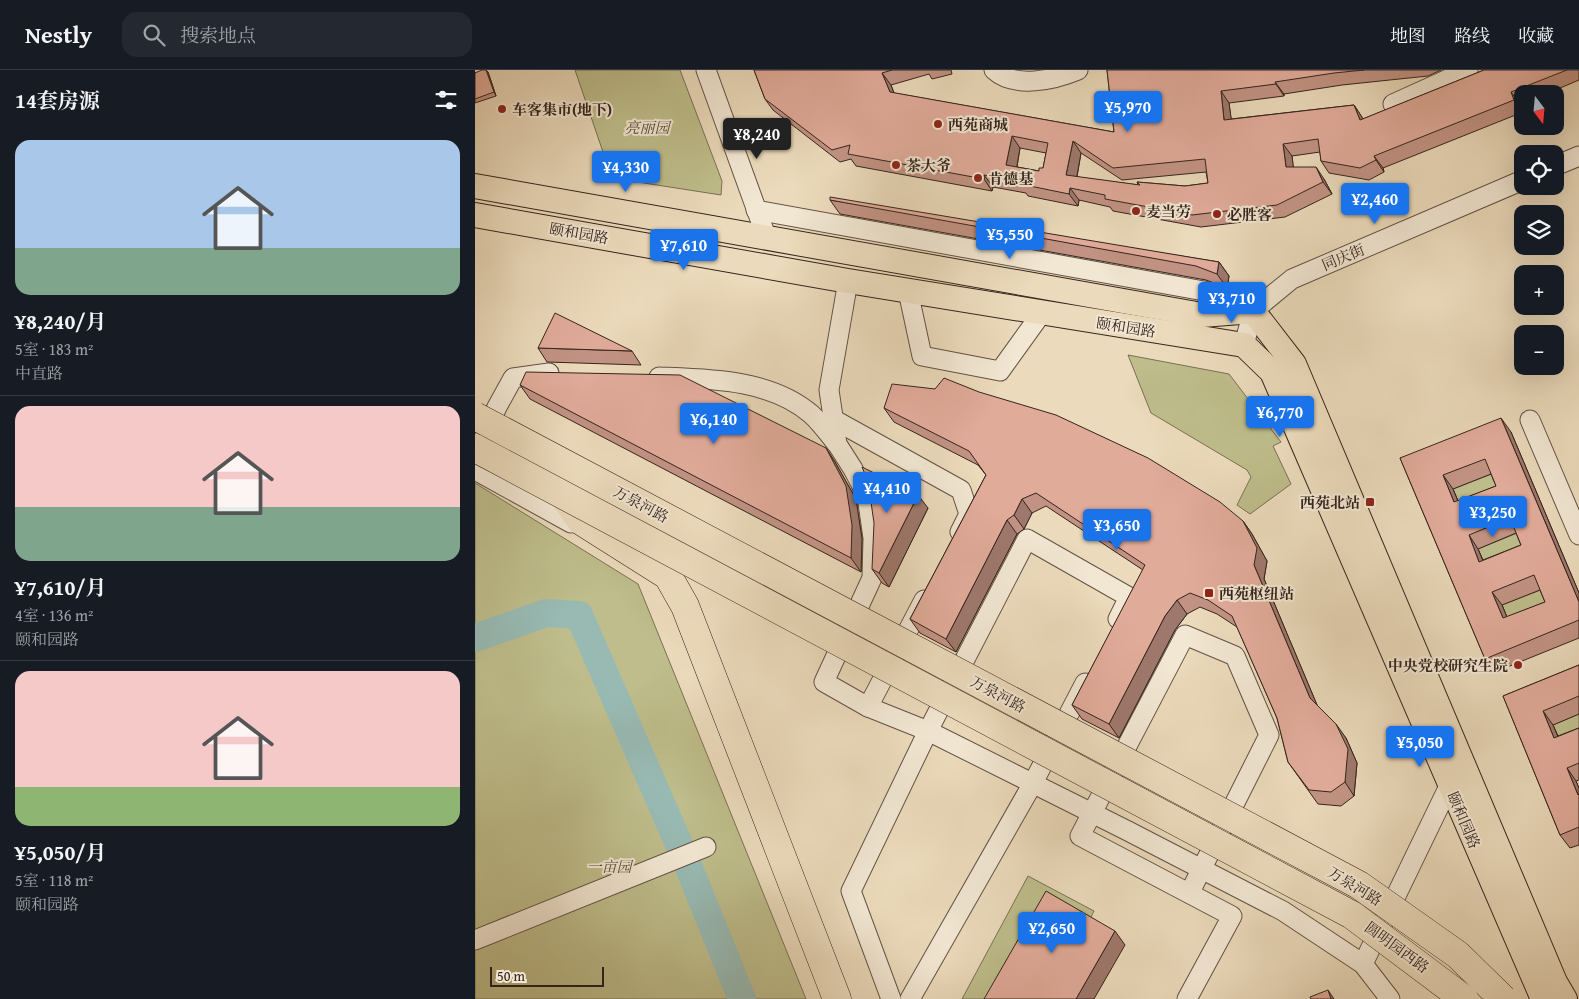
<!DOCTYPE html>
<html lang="zh">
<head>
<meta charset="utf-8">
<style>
	body { margin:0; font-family:"Gentium Book Plus","Noto Serif SC",serif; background:#242831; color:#f1f3f6; height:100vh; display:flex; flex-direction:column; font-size:19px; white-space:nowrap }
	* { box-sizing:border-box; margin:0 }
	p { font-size:16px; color:#9ea1a6 }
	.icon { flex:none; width:28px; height:28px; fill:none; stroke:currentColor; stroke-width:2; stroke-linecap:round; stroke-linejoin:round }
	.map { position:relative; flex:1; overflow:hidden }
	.panel { display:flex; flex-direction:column; background:#171b24; width:475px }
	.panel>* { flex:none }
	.needle { width:32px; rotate:164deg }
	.tools { position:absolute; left:1039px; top:15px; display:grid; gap:10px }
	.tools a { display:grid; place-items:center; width:50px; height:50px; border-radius:10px; background:#171b24; box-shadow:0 5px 20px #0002; font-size:25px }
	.scale { position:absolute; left:15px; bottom:12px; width:114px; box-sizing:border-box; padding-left:5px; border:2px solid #35241c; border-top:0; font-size:14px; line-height:18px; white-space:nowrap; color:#35241c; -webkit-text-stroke:4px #f2e7d3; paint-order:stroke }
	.price { position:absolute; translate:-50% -42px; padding:0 11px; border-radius:5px; background:#1a73e8; color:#fff; font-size:16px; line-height:32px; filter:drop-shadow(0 1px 2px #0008) }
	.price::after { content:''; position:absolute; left:50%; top:30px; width:15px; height:11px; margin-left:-8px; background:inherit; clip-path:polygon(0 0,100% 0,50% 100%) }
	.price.current { background:#222; color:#fff }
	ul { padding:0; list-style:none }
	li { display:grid; align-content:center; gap:10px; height:265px; padding:0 15px }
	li+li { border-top:1px solid #363941 }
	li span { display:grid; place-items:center; height:155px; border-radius:15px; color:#555 }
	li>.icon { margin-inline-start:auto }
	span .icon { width:90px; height:90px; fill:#fffc; stroke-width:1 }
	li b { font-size:21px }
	h2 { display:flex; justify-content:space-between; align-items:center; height:60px; padding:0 15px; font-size:21px }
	header { display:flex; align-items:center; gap:30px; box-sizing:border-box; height:70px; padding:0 25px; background:#171b24; border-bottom:1px solid #363941 }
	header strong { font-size:24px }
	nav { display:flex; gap:28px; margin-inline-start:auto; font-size:18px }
	.search { width:350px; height:45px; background:#242831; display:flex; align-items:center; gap:12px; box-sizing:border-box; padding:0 18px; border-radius:15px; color:#9ea1a6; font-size:19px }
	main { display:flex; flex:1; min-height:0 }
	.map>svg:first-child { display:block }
	.green { fill:#bebd8b; stroke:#7a7054 }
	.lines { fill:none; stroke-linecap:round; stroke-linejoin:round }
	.river { stroke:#98bab3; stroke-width:28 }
	.minor-casing { stroke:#625244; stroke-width:21 }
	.major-casing { stroke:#35241c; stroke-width:26 }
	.highway-casing { stroke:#35241c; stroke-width:29 }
	.minor { stroke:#f2e7d3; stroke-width:19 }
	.major { stroke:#ebdabb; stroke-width:24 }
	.highway { stroke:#ebdabb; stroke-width:28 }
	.highway-bridge-casing { stroke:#35241c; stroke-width:29; stroke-linecap:butt }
	.highway-bridge { stroke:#ebdabb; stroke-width:28 }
	.wall { fill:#c29384; stroke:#35241c; fill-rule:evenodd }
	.shaded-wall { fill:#9e786c; stroke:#35241c }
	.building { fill:#e1ab9a; stroke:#35241c; fill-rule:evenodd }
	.poi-dot { fill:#8f2418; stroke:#f2e7d3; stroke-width:2 }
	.labels { text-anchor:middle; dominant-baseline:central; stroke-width:4; stroke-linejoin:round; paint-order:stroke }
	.poi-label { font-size:15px; font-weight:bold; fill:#35241c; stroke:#f2e7d3; text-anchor:start }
	.park-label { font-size:15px; font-style:italic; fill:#574a38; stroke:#f2e7d3 }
	.street-label { font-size:15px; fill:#35241c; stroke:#f2e7d3 }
</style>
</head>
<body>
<header>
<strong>Nestly</strong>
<div class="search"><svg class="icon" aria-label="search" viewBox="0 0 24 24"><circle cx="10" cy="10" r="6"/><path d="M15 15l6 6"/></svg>搜索地点</div>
<nav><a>地图</a><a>路线</a><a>收藏</a></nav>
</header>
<main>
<section class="panel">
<h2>14套房源<svg class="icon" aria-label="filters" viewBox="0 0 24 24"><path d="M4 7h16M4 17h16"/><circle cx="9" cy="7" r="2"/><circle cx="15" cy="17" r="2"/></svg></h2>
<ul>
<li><span style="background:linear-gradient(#a9c7e8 70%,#7fa58c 0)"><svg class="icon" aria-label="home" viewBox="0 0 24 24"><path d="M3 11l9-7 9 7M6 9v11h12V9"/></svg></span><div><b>¥8,240/月</b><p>5室 · 183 m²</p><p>中直路</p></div></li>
<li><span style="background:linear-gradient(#f6c9c9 65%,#7fa58c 0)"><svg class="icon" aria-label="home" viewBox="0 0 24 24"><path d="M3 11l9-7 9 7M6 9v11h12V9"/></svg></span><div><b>¥7,610/月</b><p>4室 · 136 m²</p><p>颐和园路</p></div></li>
<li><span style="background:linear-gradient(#f6c9c9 75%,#8fb573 0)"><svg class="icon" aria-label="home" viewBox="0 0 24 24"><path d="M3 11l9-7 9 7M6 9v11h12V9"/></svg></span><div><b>¥5,050/月</b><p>5室 · 118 m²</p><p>颐和园路</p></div></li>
</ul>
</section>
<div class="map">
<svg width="1104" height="929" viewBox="0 0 1104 929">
	<rect width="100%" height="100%" fill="#ebdabb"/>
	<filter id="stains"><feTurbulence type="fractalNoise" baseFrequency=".004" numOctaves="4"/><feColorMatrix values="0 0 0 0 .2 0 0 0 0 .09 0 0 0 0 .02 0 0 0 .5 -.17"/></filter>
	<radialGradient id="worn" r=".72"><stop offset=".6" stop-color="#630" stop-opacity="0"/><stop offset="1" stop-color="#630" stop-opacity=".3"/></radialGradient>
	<g class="green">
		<polygon points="100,0 205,0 247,111 246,125 124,106 128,82"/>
		<polygon points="653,285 754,304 806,372 798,376 816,414 775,444 762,435 776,407 772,400 676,343"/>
		<polygon points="1019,403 1030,430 989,446 978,419"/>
		<polygon points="0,413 163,514 331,929 0,929"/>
		<polygon points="1045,462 1056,489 1014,505 1003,479"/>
		<polygon points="1068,519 1079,546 1038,562 1027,535"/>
		<polygon points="1104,644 1104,675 1089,681 1078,655"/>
		<polygon points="553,806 619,841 613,853 527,929 487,929"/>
	</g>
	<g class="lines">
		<polyline class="river" points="0,568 71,543 104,545 210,788 267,929"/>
		<defs>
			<g id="minor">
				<polyline points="231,0 291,166"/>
				<path d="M519,0C540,19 579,10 603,0"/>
				<polyline points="918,34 993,0"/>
				<polyline points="1080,96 1104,86"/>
				<polyline points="281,140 729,221 777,240"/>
				<polyline points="373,211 354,320 362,374 378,399 392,426 398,468 397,508 349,612 393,637 453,661 651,760 808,841 888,894 915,929"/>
				<polyline points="433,221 447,286 525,301 566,244"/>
				<polyline points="778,241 817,209 1048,110"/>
				<polyline points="769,275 778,241"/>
				<path d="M184,307C234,309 295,309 336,344C345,352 353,363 361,373"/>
				<polyline points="356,348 486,420 494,444 485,462"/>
				<polyline points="1055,350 1104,465"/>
				<polyline points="10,365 22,337 38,308 74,303"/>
				<polyline points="0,400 96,453"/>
				<polyline points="393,637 449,530"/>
				<polyline points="0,870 231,777"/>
				<polyline points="888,894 974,716"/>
				<polyline points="416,929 376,821 453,661 552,469 654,527 643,549"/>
				<polyline points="435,929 558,713 610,613"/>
				<polyline points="712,929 757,846 605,766 710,565 760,586 794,665 715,822"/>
			</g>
			<g id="major">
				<polyline points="0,116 727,245 778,241 819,294 1080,912 1090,929"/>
				<polyline points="0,145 373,211 769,275 797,302 1068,929"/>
			</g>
			<polyline id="highway" points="90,428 106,451 193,506 210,536 362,929"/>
		</defs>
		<use href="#minor" class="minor-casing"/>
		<use href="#major" class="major-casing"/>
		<use href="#highway" class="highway-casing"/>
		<use href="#minor" class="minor"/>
		<use href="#major" class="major"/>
		<use href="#highway" class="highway"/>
		<defs>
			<g id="highway-bridge">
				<polyline points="0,346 884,815 983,885 1028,929"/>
				<polyline points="0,378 877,845 989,929"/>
			</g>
		</defs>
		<use href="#highway-bridge" class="highway-bridge-casing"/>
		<use href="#highway-bridge" class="highway-bridge"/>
	</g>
	<g class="wall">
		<polygon points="11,0 13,2 21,26 0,33 0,3"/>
		<path d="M279,0H476L477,4L457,9L454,4L416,15L419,23L639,62L632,0H966L953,6L867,15L809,24V26L754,33L756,49L879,35L888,49L1009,0H1104V10L1071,24H1048V33L1045,34L1048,42L908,98L909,102L894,110L854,103L846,91L845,82L817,86L818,97L849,109L857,124L810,147L726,157L638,141L635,137L604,130L603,136L553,126L551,123L518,117L517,121L381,96L376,89L365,92L298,40L290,29ZM545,78L571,83L568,98L564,101L542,97ZM606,83L647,110L731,102L733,113L710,116L662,112L663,115L602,107Z"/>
		<polygon points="355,130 744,192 754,206 752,218 731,210 365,144"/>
		<polygon points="63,278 157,281 166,295 72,292"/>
		<polygon points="45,315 351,378 360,392 381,429 387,469 386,502 55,329"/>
		<polygon points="409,338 768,451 777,464 792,491 789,509 842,635 871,668 882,693 879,726 866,736 843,734 813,692 802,648 762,557 742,544 725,537 712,544 700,560 644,668 607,649 597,635 668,500 571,436 557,443 549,459 542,464 481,582 445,563 435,549 511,405 503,395 419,352"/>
		<path d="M1036,362L1104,523V568L1020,602L1010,589L925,388ZM1016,404L1021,416L983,431L978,419ZM1041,463L1046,475L1008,490L1003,479ZM1065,520L1070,532L1032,547L1027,535Z"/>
		<polygon points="453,438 414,517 407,513 397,499"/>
		<polygon points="1104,595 1104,644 1078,655 1083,666 1104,658 1104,710 1101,711 1104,718 1104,775 1095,778 1085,765 1028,626"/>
	</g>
	<g class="shaded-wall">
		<polygon points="11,0 13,2 21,26 19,22"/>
		<polygon points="407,3 416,15 423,34 415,22"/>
		<polygon points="800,12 809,24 809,26 801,14"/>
		<polygon points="746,21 754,33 758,62 749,50"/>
		<polygon points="1036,22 1045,34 1048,41 1039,30"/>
		<polygon points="879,35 887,47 893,62 885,50"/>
		<polygon points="537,66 545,78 540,107 531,95"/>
		<polygon points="598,71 606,83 600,117 591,105"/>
		<polygon points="808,74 817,86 820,109 811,97"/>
		<polygon points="899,86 908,98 909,102 901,90"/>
		<polygon points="841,97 849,109 857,124 848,112"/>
		<polygon points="509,105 518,117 517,121 509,109"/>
		<polygon points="595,118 604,130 603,136 594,124"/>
		<polygon points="744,192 754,206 752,218 742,204"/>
		<polygon points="1026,348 1036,362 1104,523 1104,532"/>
		<polygon points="351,378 360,392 381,429 387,469 386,502 376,488"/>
		<polygon points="968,405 978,419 989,446 979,432"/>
		<polygon points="443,425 453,438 414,517 404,503"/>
		<polygon points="547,429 557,443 549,459 539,445"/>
		<polygon points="532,450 542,464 481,582 471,569"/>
		<polygon points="768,451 777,464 792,491 789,509 845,642 835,628 779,495"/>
		<polygon points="994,465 1003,479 1014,505 1004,492"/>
		<polygon points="1017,522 1027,535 1038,562 1028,548"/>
		<polygon points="702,530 712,544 700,560 644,668 634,654 690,546"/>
		<polygon points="1068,641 1078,655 1089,681 1079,668"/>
		<polygon points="861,654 871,668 882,693 879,726 870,712"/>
		<polygon points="1092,698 1101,711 1104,718 1104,727"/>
		<polygon points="640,861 650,875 619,929 601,929"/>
		<polygon points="853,920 859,929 856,929"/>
	</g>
	<g class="building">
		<polygon points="7,0 11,0 19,22 0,29 0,3"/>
		<path d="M279,0H417L407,3L415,22L639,62L632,0H889L859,3L800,12L801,14L746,21L749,50L879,35L885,50L1009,0H1092L1036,22L1039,30L899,86L901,90L885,98L846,91L843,69L808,74L811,97H841L848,112L802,135L717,145L630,129V125L595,118L594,124L545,114V111L509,105V109L373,84L375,75L357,80L290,29ZM537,66L573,73L568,98H564V101L531,95ZM598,71L638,98L730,89L733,113L710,116L662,112L665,115L591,105Z"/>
		<polygon points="355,127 744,192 742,204 721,196 355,130"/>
		<polygon points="80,243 157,281 63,278"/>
		<polygon points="51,302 205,305 351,378 371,416 377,455 376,488 45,315"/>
		<polygon points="469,308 504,322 581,345 673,388 745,432 768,451 782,478 779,495 835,628 861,654 873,679 870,712 856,722 834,720 813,692 802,648 757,546 733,530 715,523 702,530 690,546 634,654 597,635 670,495 561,423 547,429 539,445 532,450 471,569 435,549 511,405 494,381 409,338 417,314 460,319"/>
		<path d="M1026,348L1104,532V550L1010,589L925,388ZM1010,389L1021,416L979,432L968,405ZM1035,448L1046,475L1004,492L994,465ZM1059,505L1070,532L1028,548L1017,522Z"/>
		<polygon points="387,397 443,425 404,503 397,499 399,453 393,411"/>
		<polygon points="1104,595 1104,626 1068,641 1079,668 1104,658 1104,693 1092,698 1103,725 1104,724 1104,757 1085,765 1028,626"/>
		<polygon points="571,821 640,861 601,929 509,929"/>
		<polygon points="853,920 856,929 836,929 835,927"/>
	</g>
	<g class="poi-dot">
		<circle cx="27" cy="39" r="5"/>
		<circle cx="463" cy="54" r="5"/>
		<circle cx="421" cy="95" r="5"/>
		<circle cx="503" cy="108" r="5"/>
		<circle cx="661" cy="141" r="5"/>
		<circle cx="742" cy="144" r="5"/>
		<rect x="890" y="427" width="10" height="10" rx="2.5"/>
		<rect x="729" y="518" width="10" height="10" rx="2.5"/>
		<circle cx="1043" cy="595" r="5"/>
	</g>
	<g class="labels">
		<g class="poi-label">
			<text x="37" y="39">车客集市(地下)</text>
			<text x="473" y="54">西苑商城</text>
			<text x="431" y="95">茶大爷</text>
			<text x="513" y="108">肯德基</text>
			<text x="671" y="141">麦当劳</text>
			<text x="752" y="144">必胜客</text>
			<text x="885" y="432" text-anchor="end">西苑北站</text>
			<text x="744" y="523">西苑枢纽站</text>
			<text x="1033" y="595" text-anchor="end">中央党校研究生院</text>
		</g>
		<g class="park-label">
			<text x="172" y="57">亮丽园</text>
			<text x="134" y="796">一亩园</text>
		</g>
		<g class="street-label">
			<text transform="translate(104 163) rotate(10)">颐和园路</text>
			<text transform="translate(868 187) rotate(-23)">同庆街</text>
			<text transform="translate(651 257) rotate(9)">颐和园路</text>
			<text transform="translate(166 434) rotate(28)">万泉河路</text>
			<text transform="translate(523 624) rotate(28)">万泉河路</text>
			<text transform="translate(989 750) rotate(67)">颐和园路</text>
			<text transform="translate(880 816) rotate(31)">万泉河路</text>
			<text transform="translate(922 877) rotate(36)">圆明园西路</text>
		</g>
	</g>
	<rect width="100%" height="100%" filter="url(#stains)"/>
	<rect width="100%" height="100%" fill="url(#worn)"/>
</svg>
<div class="tools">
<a><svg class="needle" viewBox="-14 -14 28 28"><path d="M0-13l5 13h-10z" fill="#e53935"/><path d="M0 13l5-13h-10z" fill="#9ea1a6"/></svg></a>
<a><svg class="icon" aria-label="locate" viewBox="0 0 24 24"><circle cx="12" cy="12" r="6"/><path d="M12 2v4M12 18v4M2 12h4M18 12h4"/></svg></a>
<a><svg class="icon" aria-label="layers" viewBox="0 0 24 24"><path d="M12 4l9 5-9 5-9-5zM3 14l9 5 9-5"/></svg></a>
<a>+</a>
<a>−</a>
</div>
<div class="scale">50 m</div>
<b class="price" style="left:653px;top:63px">¥5,970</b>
<b class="price current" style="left:282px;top:90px">¥8,240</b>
<b class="price" style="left:151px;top:123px">¥4,330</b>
<b class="price" style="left:900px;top:155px">¥2,460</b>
<b class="price" style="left:535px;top:190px">¥5,550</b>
<b class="price" style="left:209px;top:201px">¥7,610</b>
<b class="price" style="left:757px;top:254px">¥3,710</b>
<b class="price" style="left:805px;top:368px">¥6,770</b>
<b class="price" style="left:239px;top:375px">¥6,140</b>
<b class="price" style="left:412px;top:444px">¥4,410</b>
<b class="price" style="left:1018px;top:468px">¥3,250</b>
<b class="price" style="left:642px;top:481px">¥3,650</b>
<b class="price" style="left:945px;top:698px">¥5,050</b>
<b class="price" style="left:577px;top:884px">¥2,650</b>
</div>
</main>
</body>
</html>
